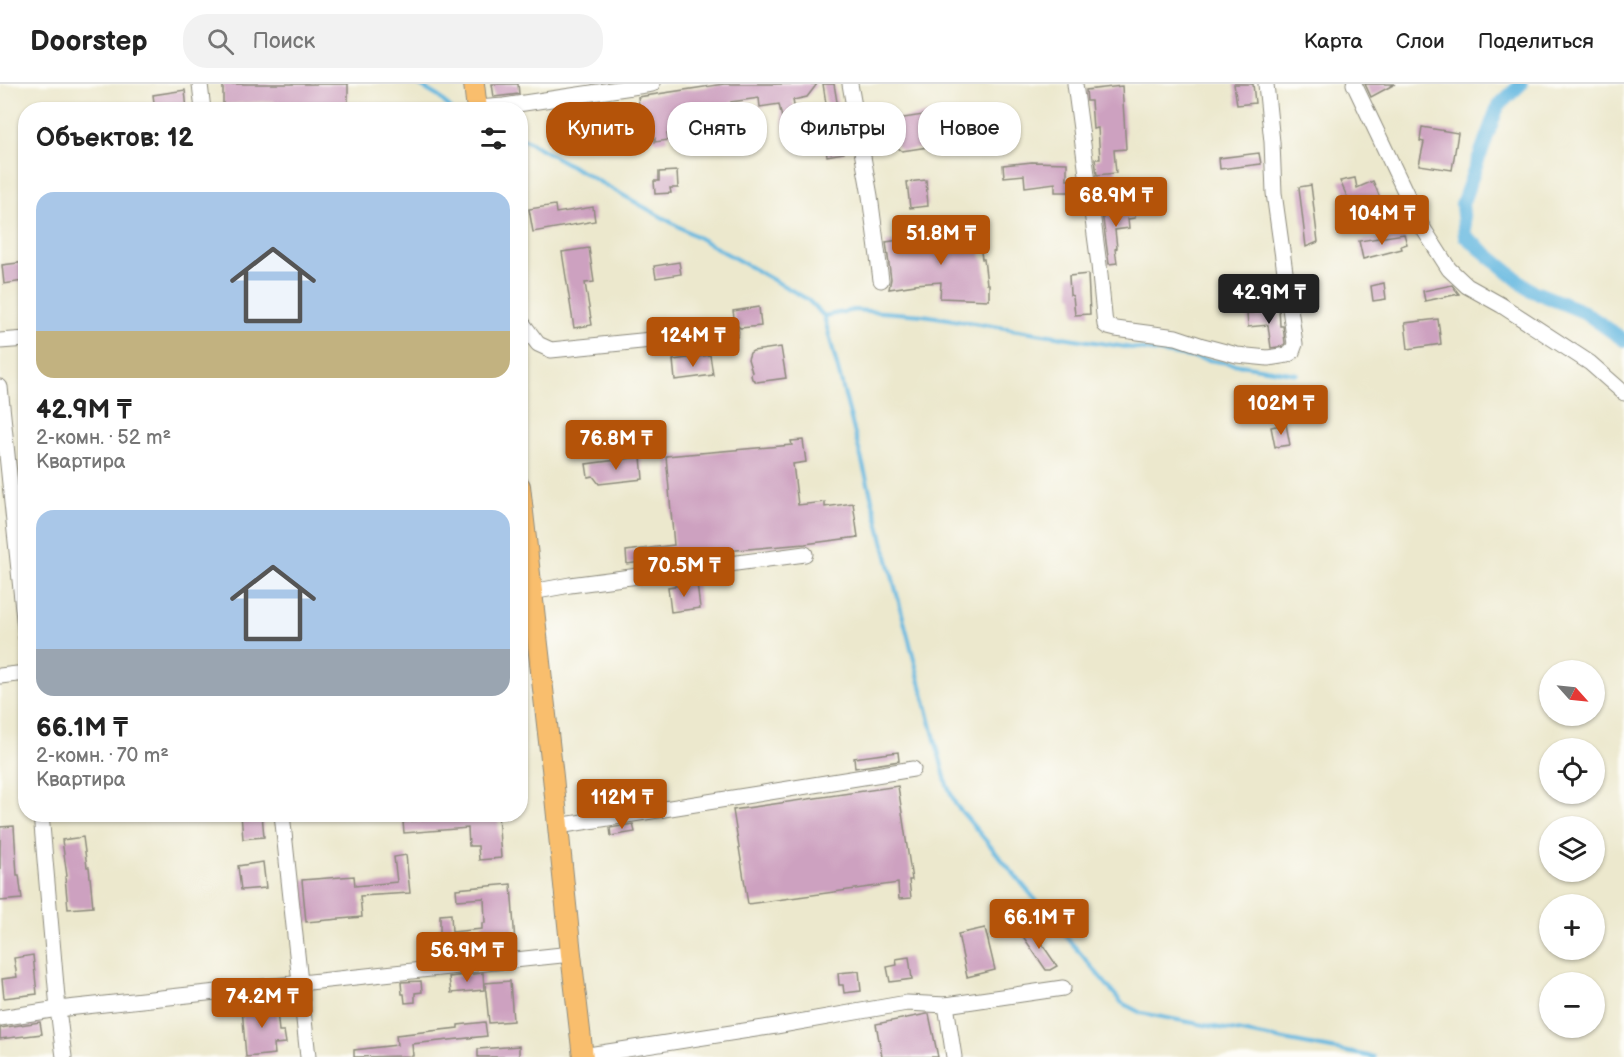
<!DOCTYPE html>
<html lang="ru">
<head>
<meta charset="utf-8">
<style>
	body { margin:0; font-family:"Balsamiq Sans",sans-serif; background:#f2f2f2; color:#222; height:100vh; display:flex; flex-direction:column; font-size:22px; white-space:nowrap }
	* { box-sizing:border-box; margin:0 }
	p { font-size:20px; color:#767676 }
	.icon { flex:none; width:33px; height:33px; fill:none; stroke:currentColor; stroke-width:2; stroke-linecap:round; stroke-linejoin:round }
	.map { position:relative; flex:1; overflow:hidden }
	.details { position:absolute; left:18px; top:18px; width:510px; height:720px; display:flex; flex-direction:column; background:#fff; border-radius:24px; box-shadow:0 2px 4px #0004 }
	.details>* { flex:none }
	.banner { position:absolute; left:546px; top:18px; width:570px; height:54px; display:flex; gap:12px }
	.needle { width:39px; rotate:117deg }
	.tools { position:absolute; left:1539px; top:576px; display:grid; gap:12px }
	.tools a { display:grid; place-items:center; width:66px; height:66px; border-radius:50%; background:#fff; box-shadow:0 2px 4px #0004; font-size:30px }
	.price { position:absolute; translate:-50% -51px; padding:0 14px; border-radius:6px; background:#b45309; color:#fff; font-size:20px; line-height:39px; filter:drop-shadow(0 2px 3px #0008) }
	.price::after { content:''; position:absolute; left:50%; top:36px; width:18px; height:14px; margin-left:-9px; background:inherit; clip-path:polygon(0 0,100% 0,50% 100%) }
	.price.current { background:#222; color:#fff }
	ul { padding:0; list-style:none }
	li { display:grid; align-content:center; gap:12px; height:318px; padding:0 18px }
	li span { display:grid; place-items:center; height:186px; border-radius:18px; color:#555 }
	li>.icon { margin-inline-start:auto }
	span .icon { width:108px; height:108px; fill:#fffc; stroke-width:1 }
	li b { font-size:26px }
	h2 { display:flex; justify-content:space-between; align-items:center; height:72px; padding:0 18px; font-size:26px }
	.pill { padding:0 21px; border-radius:24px; background:#fff; box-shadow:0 2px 4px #0004; font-size:21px; line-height:54px }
	.pill.current { background:#b45309; color:#fff }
	header { display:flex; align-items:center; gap:36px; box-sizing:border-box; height:84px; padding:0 30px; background:#fff; border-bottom:2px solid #e0e0e0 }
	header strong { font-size:28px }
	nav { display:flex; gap:33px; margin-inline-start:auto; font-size:21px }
	.search { width:420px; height:54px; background:#f2f2f2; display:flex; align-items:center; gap:15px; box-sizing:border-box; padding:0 21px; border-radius:24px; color:#767676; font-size:22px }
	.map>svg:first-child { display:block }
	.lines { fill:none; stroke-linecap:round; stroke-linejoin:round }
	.stream { stroke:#65b8e0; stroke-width:4 }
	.canal { stroke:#65b8e0; stroke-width:14 }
	.building { fill:#cda1c0 }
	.minor-casing { stroke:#8c8a7c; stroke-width:17 }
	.major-casing { stroke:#8c8a7c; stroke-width:22 }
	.minor { stroke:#fff; stroke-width:15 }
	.major { stroke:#f9be6d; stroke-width:20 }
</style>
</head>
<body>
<header>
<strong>Doorstep</strong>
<div class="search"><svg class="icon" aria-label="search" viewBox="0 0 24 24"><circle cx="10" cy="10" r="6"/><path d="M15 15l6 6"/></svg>Поиск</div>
<nav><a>Карта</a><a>Слои</a><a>Поделиться</a></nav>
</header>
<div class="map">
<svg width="1624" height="973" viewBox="0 0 1624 973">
	<rect width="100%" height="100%" fill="#fdfcf7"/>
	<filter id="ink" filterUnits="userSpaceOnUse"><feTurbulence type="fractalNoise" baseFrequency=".0167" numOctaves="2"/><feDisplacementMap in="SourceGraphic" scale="12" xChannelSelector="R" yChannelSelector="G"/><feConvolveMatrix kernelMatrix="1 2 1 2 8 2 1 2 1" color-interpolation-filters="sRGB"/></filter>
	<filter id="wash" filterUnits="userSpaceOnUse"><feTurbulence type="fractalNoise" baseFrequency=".008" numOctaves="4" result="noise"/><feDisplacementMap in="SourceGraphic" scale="24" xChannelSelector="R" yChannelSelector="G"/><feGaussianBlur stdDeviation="1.35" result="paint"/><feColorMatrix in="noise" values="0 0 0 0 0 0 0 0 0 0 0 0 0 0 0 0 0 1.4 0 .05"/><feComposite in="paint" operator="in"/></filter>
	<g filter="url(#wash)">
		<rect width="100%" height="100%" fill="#ece8cd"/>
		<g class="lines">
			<g class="stream">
				<polyline points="417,0 439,13 452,26"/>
				<polyline points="520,53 807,215 824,232 947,701 956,721 1122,919 1141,929 1374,973"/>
				<polyline points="824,232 854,226 923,231 1297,290"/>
			</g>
			<polyline class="canal" points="1521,0 1498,22 1462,120 1465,152 1530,206 1584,228 1624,256"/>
		</g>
		<g id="blocks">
			<g class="building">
				<polygon points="223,0 348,0 348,26 275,26 274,17 223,21"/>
				<polygon points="492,0 518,0 519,10 494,13"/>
				<polygon points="724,0 817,0 807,13 793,16 798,45 785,48 779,20 760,23 759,14 731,18 736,43 723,45 723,46 703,49 703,45 667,50 668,56 655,58 655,54 643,55 638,13"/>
				<polygon points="823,0 834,0 838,24 827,26"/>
				<polygon points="1234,0 1253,0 1255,19 1237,21"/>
				<polygon points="1365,0 1395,0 1371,13"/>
				<polygon points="1122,2 1126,65 1114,66 1116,89 1097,91 1095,75 1100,75 1098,44 1093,45 1091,17 1087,17 1086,6"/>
				<polygon points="185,6 187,26 155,26 153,11"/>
				<polygon points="598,18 601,34 588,36 586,20"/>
				<polygon points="884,27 885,37 929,30 934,62 902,67 897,63 896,57 871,62 865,30"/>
				<polygon points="1422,43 1458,49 1452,86 1419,81 1424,58 1420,57"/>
				<polygon points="840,46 844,69 827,72 823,48"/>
				<polygon points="1259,69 1261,80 1220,85 1219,74"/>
				<polygon points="1032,78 1067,79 1067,96 1072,96 1072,108 1055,108 1055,99 1025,103 1024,91 1004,93 1003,81"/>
				<polygon points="677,87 678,104 670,104 671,109 655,110 654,97 659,97 659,88"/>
				<polygon points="1355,94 1357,104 1373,97 1386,128 1359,139 1340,97"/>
				<polygon points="926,96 928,122 910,124 907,98"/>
				<polygon points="1311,101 1318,158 1306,163 1299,103"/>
				<polygon points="555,121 556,129 593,123 595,137 533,148 529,125"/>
				<polygon points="1134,123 1135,134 1128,135 1129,144 1115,146 1117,164 1115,165 1117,179 1109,180 1102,128"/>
				<polygon points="978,146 982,175 984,175 987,200 989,200 989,216 940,214 941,198 915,200 915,201 889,205 891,195 886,158 913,154 914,162 939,160 938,152"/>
				<polygon points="1404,150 1407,160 1401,162 1402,165 1363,175 1359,157"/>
				<polygon points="589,164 594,198 585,199 592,241 574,244 562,168"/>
				<polygon points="26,178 26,192 23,193 24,197 4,200 2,181"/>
				<polygon points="679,178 681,190 656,194 654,182"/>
				<polygon points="1088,190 1090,230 1075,231 1073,212 1070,211 1069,192"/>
				<polygon points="1384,199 1386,215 1373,217 1371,202"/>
				<polygon points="1452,201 1459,210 1425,217 1423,207"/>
				<polygon points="759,223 761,242 740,244 735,239 733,227"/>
				<polygon points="1279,223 1280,242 1283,242 1285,259 1284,262 1271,264 1268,241 1248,243 1247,229 1258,228 1259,225"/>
				<polygon points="1438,235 1441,260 1408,265 1405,239"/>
				<polygon points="781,263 786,294 757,298 752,295 751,291 752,288 748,275 750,269 753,267"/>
				<polygon points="710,271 713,291 675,296 673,276"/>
				<polygon points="1286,340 1290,361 1275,363 1271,343"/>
				<polygon points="803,356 806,378 793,380 798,421 825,418 825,423 853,419 858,453 805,460 679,471 679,473 627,480 626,467 674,461 666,372 792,361 791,357"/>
				<polygon points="641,373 643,395 599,400 593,392 588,393 586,380"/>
				<polygon points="697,499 700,524 671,528 668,503"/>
				<polygon points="898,668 899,677 855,684 854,674"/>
				<polygon points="898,702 912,796 909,796 911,814 899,815 898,799 748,820 733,726"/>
				<polygon points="241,730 262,730 264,753 243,755"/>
				<polygon points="472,730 498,730 501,774 479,776 478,762 469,762 468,744 404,749 403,738"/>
				<polygon points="633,740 635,748 611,752 610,744"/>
				<polygon points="14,742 17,791 19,791 22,815 0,817 0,743"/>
				<polygon points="83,753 87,783 89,783 93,823 68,825 65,793 67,792 62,756"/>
				<polygon points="406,771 410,809 360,812 362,833 306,838 302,796 354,792 355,802 397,798 394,773"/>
				<polygon points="263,778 266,804 241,806 238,782"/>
				<polygon points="511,800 515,859 470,862 471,864 434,867 432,850 440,849 440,831 451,830 452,848 482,845 482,839 485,839 484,814 457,816 456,805"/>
				<polygon points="985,844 995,886 967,893 958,850"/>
				<polygon points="1031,844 1057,882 1050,886 1046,886 1022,851"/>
				<polygon points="33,871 37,910 4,914 2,895 17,893 14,874"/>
				<polygon points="909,873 912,895 890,898 887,883 897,881 896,875"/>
				<polygon points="859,887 861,907 844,909 843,901 839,901 838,889"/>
				<polygon points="483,889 484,906 451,909 449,893"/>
				<polygon points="421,897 422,908 415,909 415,918 405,919 404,910 402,910 401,898"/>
				<polygon points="510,897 513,937 489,939 485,899"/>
				<polygon points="276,918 279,947 284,947 286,959 274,960 275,970 246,973 242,924 248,923 248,921"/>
				<polygon points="927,930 929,930 938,973 882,973 876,940"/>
				<polygon points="40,938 42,950 0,955 0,944"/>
				<polygon points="485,938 487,952 412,960 413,972 354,973 354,966 397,961 396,951 458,944 458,941"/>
				<polygon points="519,962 519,973 478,973 478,965"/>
			</g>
		</g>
	</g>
	<g filter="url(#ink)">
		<use href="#blocks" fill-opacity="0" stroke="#8c8a7c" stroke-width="1.5"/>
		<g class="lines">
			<defs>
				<g id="minor">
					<polyline points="200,0 203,26"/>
					<polyline points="850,0 870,112 881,196"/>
					<polyline points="1075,0 1099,181 1105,241 1108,243 1116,245 1176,253 1203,262 1237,271 1268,274 1287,271 1292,268 1295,260 1274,109 1272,58 1266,0"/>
					<polyline points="1354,0 1421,141 1449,185 1467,202 1501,221 1590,279 1624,309"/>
					<polyline points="477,24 504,22 652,0"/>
					<polyline points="520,236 538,260 551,266 731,248"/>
					<polyline points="0,257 26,255"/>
					<polyline points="0,303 26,554"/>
					<polyline points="532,508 570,501 805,470"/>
					<polyline points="520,535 535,533"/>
					<polyline points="0,592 26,589"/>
					<polyline points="41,730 58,925 64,973"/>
					<polyline points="282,730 308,973"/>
					<polyline points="558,742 913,685"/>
					<polyline points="946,921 954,973"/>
					<polyline points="0,934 58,925 571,870"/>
					<polyline points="582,972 776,942 907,919 946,921 1063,904"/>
				</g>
				<g id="major">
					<polyline points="474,0 477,26"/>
					<polyline points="520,402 553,693 571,870 583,973"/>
				</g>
			</defs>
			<use href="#minor" class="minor-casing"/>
			<use href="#major" class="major-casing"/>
			<use href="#minor" class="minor"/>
			<use href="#major" class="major"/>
		</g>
	</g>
</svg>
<div class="tools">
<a><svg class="needle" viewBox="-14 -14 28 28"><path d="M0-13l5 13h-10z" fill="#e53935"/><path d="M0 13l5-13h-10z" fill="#767676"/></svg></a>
<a><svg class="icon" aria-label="locate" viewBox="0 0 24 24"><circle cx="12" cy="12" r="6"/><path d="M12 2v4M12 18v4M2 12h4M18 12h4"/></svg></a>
<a><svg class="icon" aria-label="layers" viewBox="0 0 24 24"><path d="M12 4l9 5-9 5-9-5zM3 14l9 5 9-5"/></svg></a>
<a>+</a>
<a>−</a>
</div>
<b class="price" style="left:1116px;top:144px">68.9M ₸</b>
<b class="price" style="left:1382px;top:162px">104M ₸</b>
<b class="price" style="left:941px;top:182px">51.8M ₸</b>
<b class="price current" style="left:1269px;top:241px">42.9M ₸</b>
<b class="price" style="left:693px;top:284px">124M ₸</b>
<b class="price" style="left:1281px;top:352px">102M ₸</b>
<b class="price" style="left:616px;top:387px">76.8M ₸</b>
<b class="price" style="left:684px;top:514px">70.5M ₸</b>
<b class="price" style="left:622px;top:746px">112M ₸</b>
<b class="price" style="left:1039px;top:866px">66.1M ₸</b>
<b class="price" style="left:467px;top:899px">56.9M ₸</b>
<b class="price" style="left:262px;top:945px">74.2M ₸</b>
<div class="banner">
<a class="pill current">Купить</a>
<a class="pill">Снять</a>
<a class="pill">Фильтры</a>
<a class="pill">Новое</a>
</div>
<section class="details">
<h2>Объектов: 12<svg class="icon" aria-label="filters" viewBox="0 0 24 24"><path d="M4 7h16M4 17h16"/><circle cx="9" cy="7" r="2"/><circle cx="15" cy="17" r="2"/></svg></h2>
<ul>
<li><span style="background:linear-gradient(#a9c7e8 75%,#c2b280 0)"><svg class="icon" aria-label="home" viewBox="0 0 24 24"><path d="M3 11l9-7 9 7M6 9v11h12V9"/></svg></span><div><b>42.9M ₸</b><p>2-комн. · 52 m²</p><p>Квартира</p></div></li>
<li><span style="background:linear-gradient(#a9c7e8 75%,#9aa5b1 0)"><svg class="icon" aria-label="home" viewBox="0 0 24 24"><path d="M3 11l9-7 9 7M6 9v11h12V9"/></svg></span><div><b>66.1M ₸</b><p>2-комн. · 70 m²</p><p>Квартира</p></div></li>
</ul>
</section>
</div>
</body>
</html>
